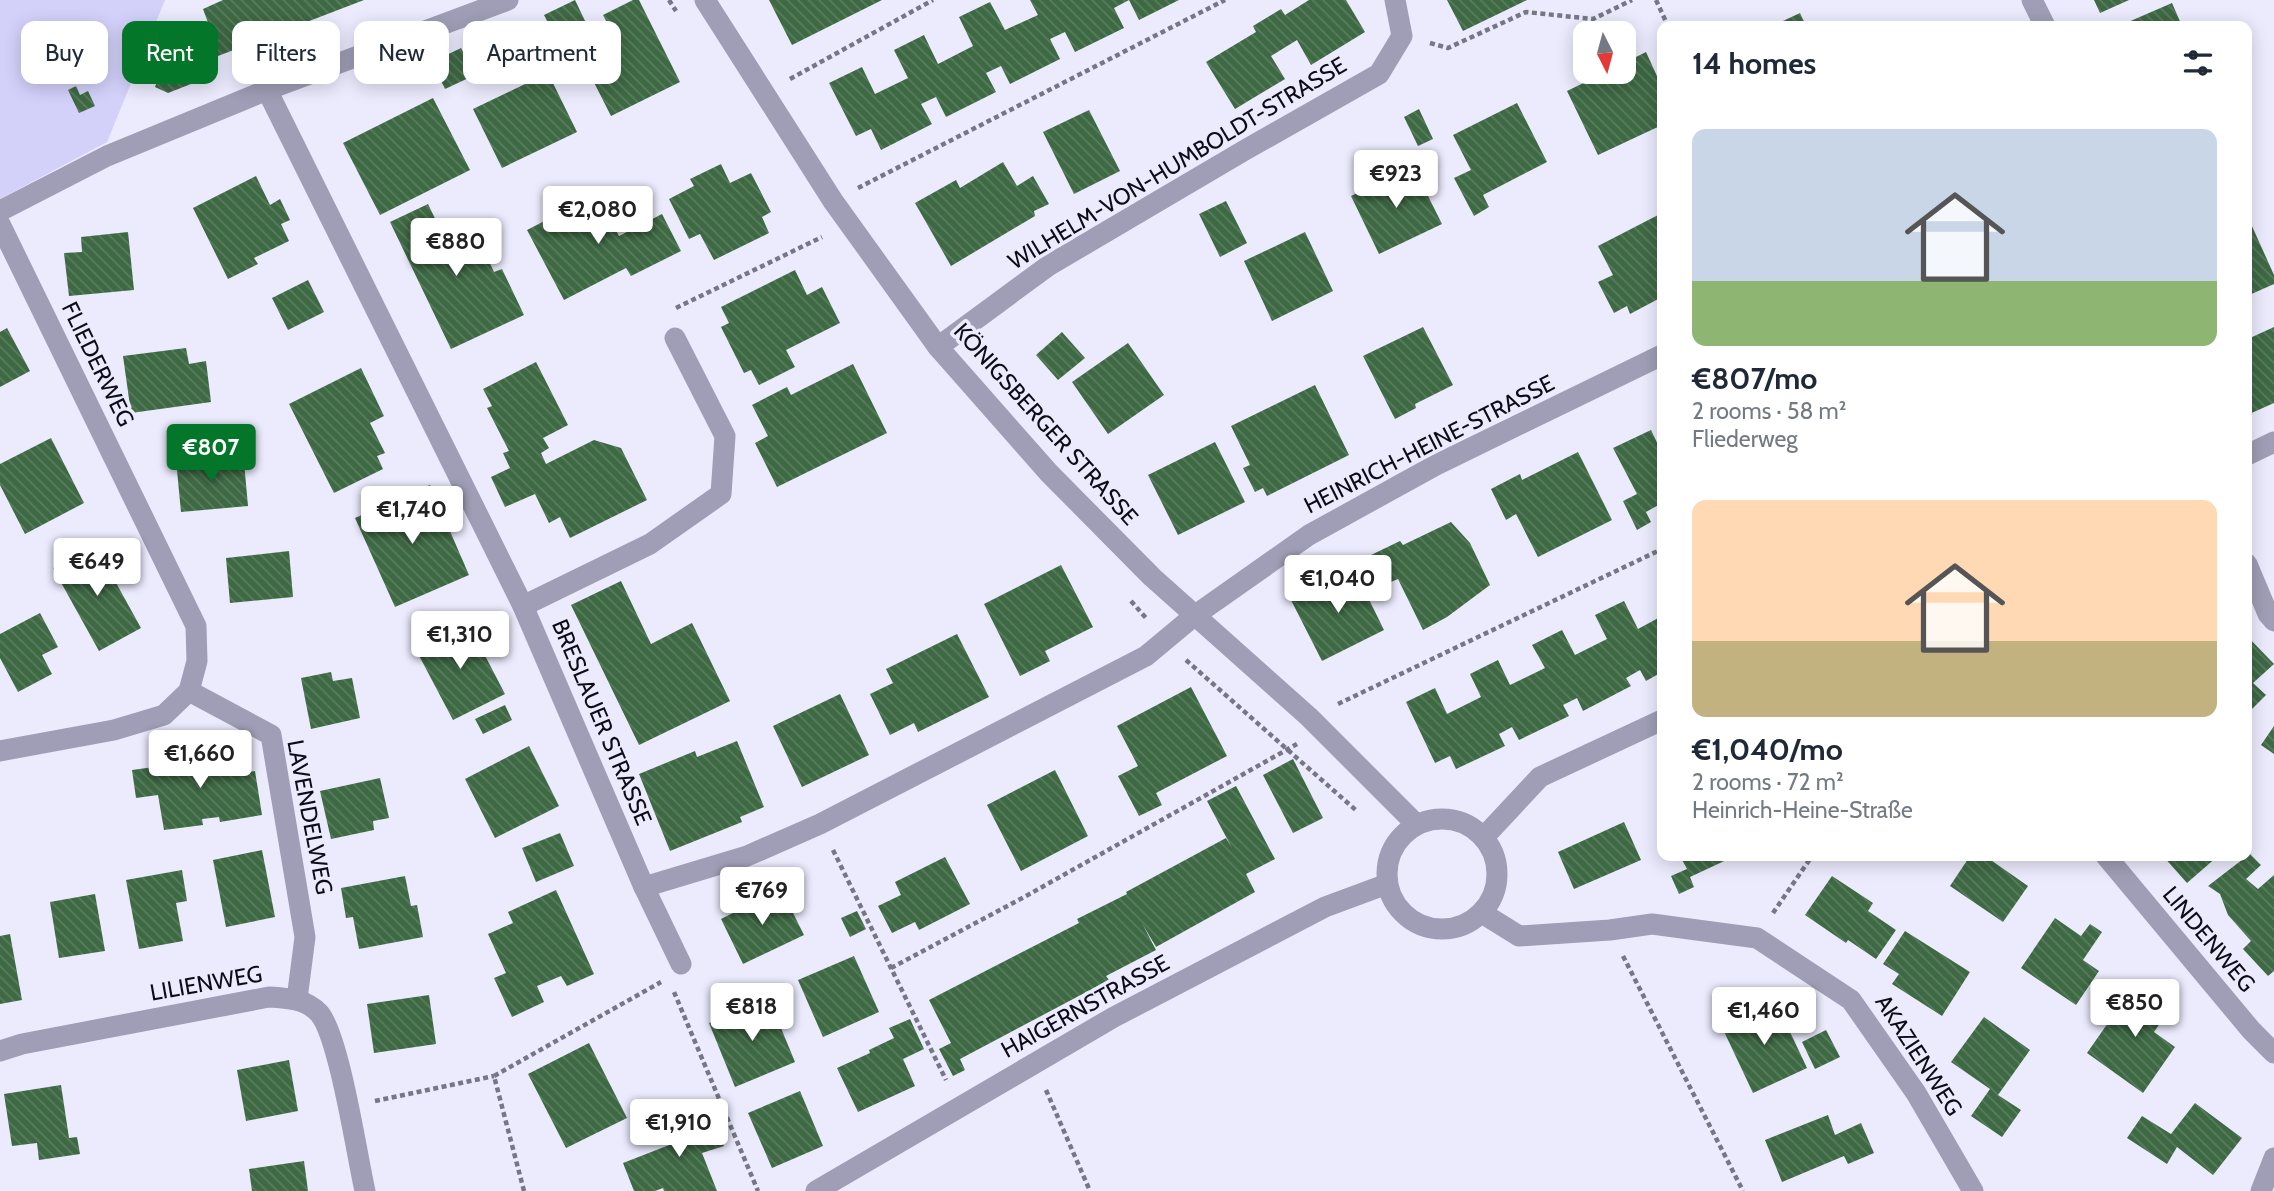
<!DOCTYPE html>
<html lang="en">
<head>
<meta charset="utf-8">
<style>
	body { margin:0; font-family:Cabin,sans-serif; background:#f6f6f7; color:#1f2937; height:100vh; display:flex; flex-direction:column; font-size:26px; white-space:nowrap }
	* { box-sizing:border-box; margin:0 }
	p { font-size:23px; color:#747a83 }
	.icon { flex:none; width:38px; height:38px; fill:none; stroke:currentColor; stroke-width:2; stroke-linecap:round; stroke-linejoin:round }
	.map { position:relative; flex:1; overflow:hidden }
	.details { position:absolute; left:1657px; top:21px; width:595px; height:840px; display:flex; flex-direction:column; background:#fff; border-radius:14px; box-shadow:0 4px 18px #0003 }
	.details>* { flex:none }
	.hud { position:absolute; left:21px; top:21px; width:665px; height:63px; display:flex; gap:14px }
	.needle { width:46px; rotate:174deg }
	.tools { position:absolute; left:1573px; top:21px; display:grid; gap:14px }
	.tools a { display:grid; place-items:center; width:63px; height:63px; border-radius:14px; background:#fff; box-shadow:0 4px 18px #0003; font-size:35px }
	.price { position:absolute; translate:-50% -60px; padding:0 16px; border-radius:7px; background:#fff; color:#222; font-size:23px; line-height:46px; filter:drop-shadow(0 2px 4px #0008) }
	.price::after { content:''; position:absolute; left:50%; top:42px; width:21px; height:16px; margin-left:-10px; background:inherit; clip-path:polygon(0 0,100% 0,50% 100%) }
	.price.on { background:#03762a; color:#fff }
	ul { padding:0; list-style:none }
	li { display:grid; align-content:center; gap:14px; height:371px; padding:0 35px }
	li span { display:grid; place-items:center; height:217px; border-radius:14px; color:#555 }
	li>.icon { margin-inline-start:auto }
	span .icon { width:126px; height:126px; fill:#fffc; stroke-width:1 }
	li b { font-size:30px }
	h2 { display:flex; justify-content:space-between; align-items:center; height:84px; padding:0 35px; font-size:30px }
	.pill { padding:0 24px; border-radius:14px; background:#fff; box-shadow:0 4px 18px #0003; font-size:24px; line-height:63px }
	.pill.on { background:#03762a; color:#fff }
	.map>svg:first-child { display:block }
	.garden { fill:#d3d0fa }
	.building { fill:url(#building-back-hatch) }
	.lines { fill:none; stroke-linecap:round; stroke-linejoin:round }
	.path { stroke:#777684; stroke-width:4.5; stroke-dasharray:5 3.5; stroke-linecap:butt }
	.minor { stroke:#9f9eb6; stroke-width:21 }
	.labels { text-anchor:middle; dominant-baseline:central; stroke-width:7; stroke-linejoin:round; paint-order:stroke }
	.street-label { font-size:23px; fill:#0d0c16; stroke:#ecebfe }
</style>
</head>
<body>
<div class="map">
<svg width="2274" height="1191" viewBox="0 0 2274 1191">
	<defs>
		<pattern id="building-back-hatch" width="6" height="6" patternUnits="userSpaceOnUse" patternTransform="scale(1.75)"><rect width="6" height="6" fill="#3d6943"/><path d="M-1 5l2 2M0 0l6 6M5-1l2 2" fill="none" stroke="#5b7c60"/></pattern>
	</defs>
	<rect width="100%" height="100%" fill="#ecebfe"/>
	<polygon class="garden" points="0,0 165,0 107,142 0,199"/>
	<g class="building">
		<polygon points="223,0 364,0 210,59 199,32 210,28 203,9"/>
		<polygon points="575,0 588,27 558,42 544,15"/>
		<polygon points="633,0 639,0 680,82 611,116 577,49 612,32 603,15"/>
		<polygon points="769,0 882,0 792,45"/>
		<polygon points="1030,0 1129,0 1114,8 1124,28 1075,52 1065,32 1050,39 1060,59 1010,84 1001,66 986,73 996,92 946,117 936,97 921,104 932,124 881,150 871,129 856,136 829,83 862,67 875,94 908,78 894,50 924,35 938,64 973,46 959,17 990,2 1005,30 1038,15"/>
		<polygon points="1129,0 1179,0 1139,20"/>
		<polygon points="1309,0 1346,0 1365,32 1311,65 1297,40 1271,56 1285,79 1235,109 1206,62 1256,32 1253,26 1281,9 1285,15"/>
		<polygon points="1447,0 1527,0 1463,31"/>
		<polygon points="2094,0 2129,0 2100,13"/>
		<polygon points="2172,3 2182,26 2119,26"/>
		<polygon points="1800,13 1806,26 1772,26"/>
		<polygon points="461,48 475,75 445,89 432,62"/>
		<polygon points="1646,52 1662,87 1662,125 1598,155 1567,91 1606,72 1624,72 1624,63"/>
		<polygon points="168,53 198,66 191,84 168,93 155,87"/>
		<polygon points="548,73 577,132 502,168 473,109"/>
		<polygon points="76,86 80,95 88,91 95,106 79,113 68,90"/>
		<polygon points="433,98 470,170 380,215 343,143"/>
		<polygon points="1517,103 1547,162 1483,195 1489,207 1474,216 1454,178 1471,170 1453,135"/>
		<polygon points="1419,109 1433,139 1418,146 1404,117"/>
		<polygon points="1089,110 1120,171 1074,194 1043,132"/>
		<polygon points="1003,162 1017,186 1033,176 1049,204 1034,211 1035,216 951,266 915,203 956,180 960,188"/>
		<polygon points="721,164 730,183 751,173 771,212 762,217 769,233 714,260 700,234 689,239 669,199 694,186 690,179"/>
		<polygon points="1413,166 1442,224 1379,254 1351,196"/>
		<polygon points="256,176 270,205 280,199 290,220 281,224 289,241 254,258 258,264 228,279 193,208"/>
		<polygon points="597,194 619,236 662,214 681,251 631,276 626,268 564,300 527,230"/>
		<polygon points="1226,201 1247,243 1220,257 1199,214"/>
		<polygon points="428,204 446,241 473,228 494,272 502,269 524,315 451,349 390,222"/>
		<polygon points="1662,213 1662,297 1630,314 1627,306 1614,313 1598,282 1613,275 1598,246"/>
		<polygon points="2247,215 2274,275 2274,284 2247,296"/>
		<polygon points="128,232 134,290 69,296 64,253 82,252 81,237"/>
		<polygon points="1305,232 1333,291 1272,321 1244,261"/>
		<polygon points="795,270 807,295 822,287 840,323 786,350 795,367 759,385 751,370 744,373 721,327 729,323 721,307"/>
		<polygon points="308,280 324,312 288,330 272,298"/>
		<polygon points="1423,327 1453,385 1415,404 1416,408 1395,419 1363,356"/>
		<polygon points="2274,327 2274,403 2247,415 2247,331 2250,338"/>
		<polygon points="7,328 30,371 0,387 0,332"/>
		<polygon points="1062,332 1085,358 1058,380 1036,355"/>
		<polygon points="1128,343 1164,395 1108,434 1072,382"/>
		<polygon points="186,348 189,364 206,361 211,402 131,413 123,356"/>
		<polygon points="536,362 568,425 543,438 549,448 541,453 546,464 594,440 621,448 647,500 570,538 560,517 549,523 535,494 505,507 491,477 510,468 503,453 509,451 487,408 492,406 483,389"/>
		<polygon points="853,364 887,433 777,487 755,443 768,436 752,405 787,387 791,395"/>
		<polygon points="361,368 384,416 370,423 385,453 377,456 383,469 334,493 289,404"/>
		<polygon points="1315,385 1349,455 1267,496 1263,488 1255,492 1243,468 1250,465 1231,426"/>
		<polygon points="1651,430 1662,453 1662,503 1646,512 1651,522 1637,530 1623,501 1637,494 1613,448"/>
		<polygon points="51,438 84,503 25,534 0,485 0,464"/>
		<polygon points="1215,442 1245,502 1178,535 1148,475"/>
		<polygon points="1578,452 1612,520 1538,557 1516,514 1506,520 1491,489 1520,474 1522,480"/>
		<polygon points="227,455 228,463 244,462 248,506 181,512 176,460"/>
		<polygon points="430,485 469,575 395,607 355,518"/>
		<polygon points="1451,522 1470,543 1490,585 1447,617 1423,630 1398,579 1386,584 1371,555 1400,541 1403,545"/>
		<polygon points="95,545 141,628 99,651 53,568"/>
		<polygon points="289,551 293,597 230,603 226,558"/>
		<polygon points="1061,565 1093,627 1045,651 1050,661 1020,676 984,604"/>
		<polygon points="1354,569 1384,630 1322,661 1291,600"/>
		<polygon points="621,581 651,644 692,623 730,701 639,745 571,605"/>
		<polygon points="1624,601 1638,629 1662,616 1662,672 1646,681 1640,670 1626,678 1631,686 1583,711 1577,698 1563,705 1569,716 1519,740 1512,727 1499,734 1505,746 1456,769 1450,756 1435,763 1406,702 1435,688 1447,714 1481,697 1470,674 1498,660 1510,685 1545,668 1532,645 1562,630 1575,655 1607,639 1595,615"/>
		<polygon points="40,613 58,647 42,655 52,674 18,692 0,658 0,634"/>
		<polygon points="467,621 505,694 453,720 415,648"/>
		<polygon points="957,634 989,697 918,732 914,723 890,735 870,694 893,683 886,669"/>
		<polygon points="2247,636 2274,664 2253,683 2266,695 2247,714"/>
		<polygon points="331,672 333,681 352,678 360,718 311,729 301,678"/>
		<polygon points="1191,687 1227,756 1156,793 1162,805 1139,816 1118,776 1138,766 1117,726"/>
		<polygon points="840,694 869,755 802,787 773,726"/>
		<polygon points="505,705 512,720 483,734 475,719"/>
		<polygon points="2274,726 2274,754 2261,745"/>
		<polygon points="737,741 764,807 740,817 742,822 670,851 639,774 695,751 697,757"/>
		<polygon points="529,746 559,806 495,838 465,779"/>
		<polygon points="228,748 232,775 255,771 262,815 220,822 219,817 202,819 203,825 164,830 158,795 136,798 132,770 190,762 189,754"/>
		<polygon points="1293,759 1323,818 1293,833 1263,775"/>
		<polygon points="1055,770 1088,836 1021,871 987,805"/>
		<polygon points="380,778 389,818 373,821 374,830 331,839 320,791"/>
		<polygon points="1236,786 1275,859 1246,874 1255,892 1156,947 1142,923 1156,950 1106,976 1109,980 960,1059 965,1070 953,1076 939,1049 951,1043 929,1000 1079,923 1077,919 1127,894 1126,892 1226,838 1232,848 1207,801"/>
		<polygon points="1624,822 1641,860 1574,889 1558,852"/>
		<polygon points="560,833 574,866 536,882 522,848"/>
		<polygon points="262,850 275,917 226,927 213,860"/>
		<polygon points="2247,851 2261,865 2246,879 2258,889 2274,875 2274,971 2268,976 2243,949 2251,941 2228,915 2220,894 2208,886 2247,856"/>
		<polygon points="1680,856 1735,856 1690,877 1694,887 1679,894 1671,876 1687,869"/>
		<polygon points="1970,856 1985,856 2028,886 2003,922 1950,886"/>
		<polygon points="2163,856 2218,856 2187,883"/>
		<polygon points="945,857 970,904 919,930 915,922 892,933 878,906 901,895 895,882"/>
		<polygon points="182,870 187,901 176,903 183,941 139,949 126,880"/>
		<polygon points="405,876 411,906 417,905 423,937 359,949 353,917 346,918 341,888"/>
		<polygon points="1832,876 1873,903 1868,911 1896,930 1876,959 1848,940 1846,943 1805,915"/>
		<polygon points="781,889 804,935 743,964 721,919"/>
		<polygon points="556,890 594,974 567,986 561,976 537,986 544,1002 512,1017 494,978 506,973 488,934 513,923 508,912"/>
		<polygon points="95,894 105,951 59,958 50,902"/>
		<polygon points="857,911 866,929 850,937 841,918"/>
		<polygon points="2055,918 2081,936 2090,924 2102,932 2083,960 2099,971 2076,1005 2021,968"/>
		<polygon points="1905,931 1970,972 1942,1016 1892,984 1899,974 1883,964"/>
		<polygon points="10,934 22,1000 0,1004 0,936"/>
		<polygon points="854,956 879,1012 823,1037 798,980"/>
		<polygon points="2136,983 2171,1007 2154,1032 2175,1047 2143,1093 2087,1053"/>
		<polygon points="429,995 436,1044 374,1053 367,1004"/>
		<polygon points="769,999 795,1062 735,1087 709,1023"/>
		<polygon points="1775,1000 1807,1068 1753,1093 1721,1025"/>
		<polygon points="1984,1017 2030,1050 1998,1095 2021,1110 2002,1137 1971,1116 1990,1089 1951,1062"/>
		<polygon points="910,1019 924,1049 903,1059 915,1086 858,1112 837,1068 870,1053 869,1050 894,1038 889,1028"/>
		<polygon points="1826,1030 1840,1057 1815,1069 1802,1042"/>
		<polygon points="589,1043 627,1118 566,1148 528,1074"/>
		<polygon points="289,1060 298,1111 246,1121 237,1070"/>
		<polygon points="61,1085 69,1138 77,1137 80,1154 39,1160 37,1143 12,1146 4,1094"/>
		<polygon points="800,1091 823,1146 772,1168 748,1113"/>
		<polygon points="705,1100 724,1146 702,1153 717,1191 664,1191 663,1188 655,1191 634,1191 623,1163 695,1135 685,1109"/>
		<polygon points="2195,1103 2242,1138 2213,1175 2177,1147 2167,1164 2127,1138 2142,1116 2171,1134"/>
		<polygon points="1828,1115 1835,1135 1861,1123 1874,1153 1848,1164 1844,1156 1782,1182 1765,1140"/>
		<polygon points="304,1161 308,1191 252,1191 249,1169"/>
	</g>
	<g class="lines">
		<g class="path">
			<polyline points="669,0 676,11"/>
			<polyline points="1656,0 1668,26"/>
			<polyline points="1430,43 1448,48 1526,12 1593,19 1632,0"/>
			<polyline points="790,79 933,0"/>
			<polyline points="858,188 1225,0"/>
			<polyline points="676,308 822,237"/>
			<polyline points="1131,601 1146,618"/>
			<polyline points="1186,660 1358,812"/>
			<polyline points="1338,704 1662,549"/>
			<polyline points="833,850 946,1080"/>
			<polyline points="1773,913 1812,856"/>
			<polyline points="1623,956 1743,1191"/>
			<polyline points="891,968 1026,896 1297,744"/>
			<polyline points="674,992 758,1191"/>
			<polyline points="1046,1090 1090,1191"/>
			<polyline points="375,1101 494,1076"/>
			<polyline points="524,1191 494,1076 661,982"/>
		</g>
		<g class="minor">
			<polyline points="705,0 833,201 938,347 1049,473 1152,577 1309,717 1416,824"/>
			<polyline points="2032,0 2045,26"/>
			<polyline points="267,90 523,606 644,887 681,964"/>
			<polyline points="0,211 107,156 267,90 508,0"/>
			<polyline points="0,224 196,626 197,661 189,691 164,715 114,730 0,751"/>
			<polyline points="938,347 1048,266 1245,150 1379,74 1402,36 1395,0"/>
			<polyline points="2247,455 2274,442"/>
			<polyline points="2247,564 2268,614 2274,621"/>
			<polyline points="523,606 650,544 721,494 725,436 675,338"/>
			<polyline points="189,691 271,735 305,937 297,999"/>
			<circle cx="1442" cy="874" r="55"/>
			<polyline points="1484,837 1540,777 1662,720"/>
			<polyline points="2106,856 2251,1030 2274,1053"/>
			<polyline points="644,887 747,856 820,824 1146,656 1194,616 1309,535 1436,465 1662,355"/>
			<polyline points="1482,913 1519,936 1610,930 1652,924 1757,938 1851,1000 1916,1093 1973,1191"/>
			<path d="M0,1051L22,1044L269,997C287,998 306,999 319,1013C339,1035 357,1156 365,1191"/>
			<polyline points="816,1191 1114,1017 1325,907 1387,884"/>
			<polyline points="2261,1191 2274,1158"/>
		</g>
	</g>
	<g class="labels">
		<g class="street-label">
			<text transform="translate(1177 163) rotate(-31)">WILHELM-VON-HUMBOLDT-STRASSE</text>
			<text transform="translate(98 364) rotate(64)">FLIEDERWEG</text>
			<text transform="translate(1046 424) rotate(48)">KÖNIGSBERGER STRASSE</text>
			<text transform="translate(1429 444) rotate(-27)">HEINRICH-HEINE-STRASSE</text>
			<text transform="translate(602 722) rotate(67)">BRESLAUER STRASSE</text>
			<text transform="translate(310 817) rotate(79)">LAVENDELWEG</text>
			<text transform="translate(2209 939) rotate(50)">LINDENWEG</text>
			<text transform="translate(206 983) rotate(-10)">LILIENWEG</text>
			<text transform="translate(1085 1006) rotate(-29)">HAIGERNSTRASSE</text>
			<text transform="translate(1919 1055) rotate(57)">AKAZIENWEG</text>
		</g>
	</g>
</svg>
<div class="tools">
<a><svg class="needle" viewBox="-14 -14 28 28"><path d="M0-13l5 13h-10z" fill="#e53935"/><path d="M0 13l5-13h-10z" fill="#747a83"/></svg></a>
</div>
<b class="price" style="left:1396px;top:210px">€923</b>
<b class="price" style="left:598px;top:246px">€2,080</b>
<b class="price" style="left:456px;top:278px">€880</b>
<b class="price on" style="left:211px;top:484px">€807</b>
<b class="price" style="left:412px;top:546px">€1,740</b>
<b class="price" style="left:97px;top:598px">€649</b>
<b class="price" style="left:1338px;top:615px">€1,040</b>
<b class="price" style="left:460px;top:671px">€1,310</b>
<b class="price" style="left:200px;top:790px">€1,660</b>
<b class="price" style="left:762px;top:927px">€769</b>
<b class="price" style="left:2135px;top:1039px">€850</b>
<b class="price" style="left:752px;top:1043px">€818</b>
<b class="price" style="left:1764px;top:1047px">€1,460</b>
<b class="price" style="left:679px;top:1159px">€1,910</b>
<div class="hud">
<a class="pill">Buy</a>
<a class="pill on">Rent</a>
<a class="pill">Filters</a>
<a class="pill">New</a>
<a class="pill">Apartment</a>
</div>
<section class="details">
<h2>14 homes<svg class="icon" aria-label="filters" viewBox="0 0 24 24"><path d="M4 7h16M4 17h16"/><circle cx="9" cy="7" r="2"/><circle cx="15" cy="17" r="2"/></svg></h2>
<ul>
<li><span style="background:linear-gradient(#c9d6e8 70%,#8fb573 0)"><svg class="icon" aria-label="home" viewBox="0 0 24 24"><path d="M3 11l9-7 9 7M6 9v11h12V9"/></svg></span><div><b>€807/mo</b><p>2 rooms · 58 m²</p><p>Fliederweg</p></div></li>
<li><span style="background:linear-gradient(#ffd9b3 65%,#c2b280 0)"><svg class="icon" aria-label="home" viewBox="0 0 24 24"><path d="M3 11l9-7 9 7M6 9v11h12V9"/></svg></span><div><b>€1,040/mo</b><p>2 rooms · 72 m²</p><p>Heinrich-Heine-Straße</p></div></li>
</ul>
</section>
</div>
</body>
</html>
